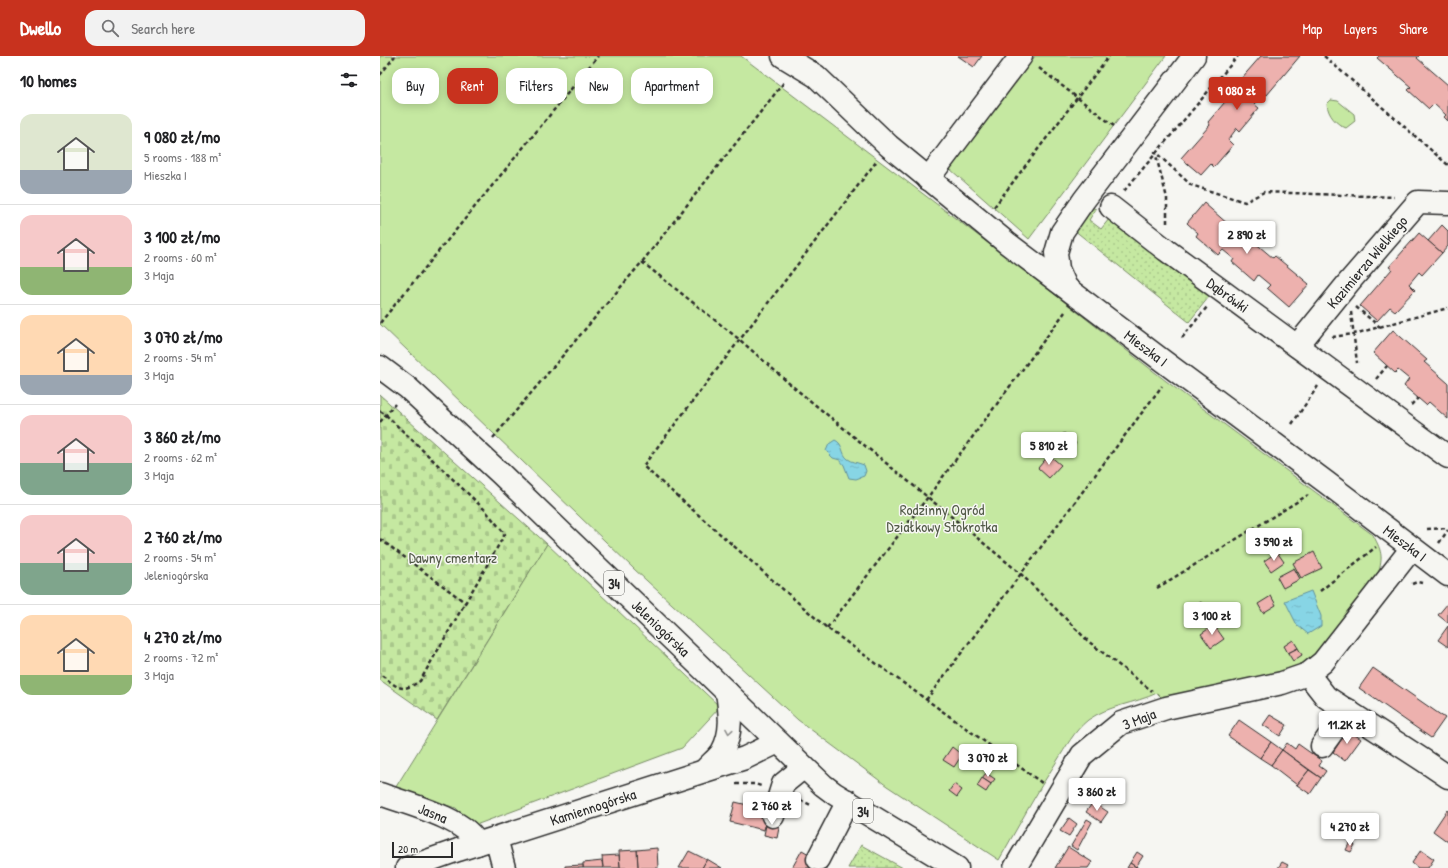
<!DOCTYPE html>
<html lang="en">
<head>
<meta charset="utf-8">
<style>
	body { margin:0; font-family:"Patrick Hand",sans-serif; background:#f2f2f2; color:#202124; height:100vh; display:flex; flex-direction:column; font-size:15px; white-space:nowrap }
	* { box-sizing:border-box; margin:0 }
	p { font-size:13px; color:#757577 }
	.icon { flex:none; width:22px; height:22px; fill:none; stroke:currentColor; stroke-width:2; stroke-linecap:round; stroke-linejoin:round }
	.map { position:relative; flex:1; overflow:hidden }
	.details { display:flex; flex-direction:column; background:#fff; width:380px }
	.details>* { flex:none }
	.banner { position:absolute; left:12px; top:12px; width:380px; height:36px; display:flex; gap:8px }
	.scale { position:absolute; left:12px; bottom:10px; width:61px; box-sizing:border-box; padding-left:4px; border:2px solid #2b2b2b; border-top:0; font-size:11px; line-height:14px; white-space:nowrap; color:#2b2b2b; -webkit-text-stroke:3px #f6f6f2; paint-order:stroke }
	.price { position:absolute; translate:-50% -34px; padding:0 9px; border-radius:4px; background:#fff; color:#222; font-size:13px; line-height:26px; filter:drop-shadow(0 1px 2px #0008) }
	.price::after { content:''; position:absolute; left:50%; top:24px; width:12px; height:9px; margin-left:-6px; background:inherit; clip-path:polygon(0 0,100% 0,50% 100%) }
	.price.on { background:#c8321e; color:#fff }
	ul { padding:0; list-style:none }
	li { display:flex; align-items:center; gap:12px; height:100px; padding:0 20px }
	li+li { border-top:1px solid #e0e0e0 }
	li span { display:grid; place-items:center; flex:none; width:112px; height:80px; border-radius:12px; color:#555 }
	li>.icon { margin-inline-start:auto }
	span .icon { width:48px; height:48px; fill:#fffc; stroke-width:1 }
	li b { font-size:17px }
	h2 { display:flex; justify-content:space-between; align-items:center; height:48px; padding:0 20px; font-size:17px }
	.tag { padding:0 14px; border-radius:12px; background:#fff; box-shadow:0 2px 10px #0003; font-size:14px; line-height:36px }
	.tag.on { background:#c8321e; color:#fff }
	header { display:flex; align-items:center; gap:24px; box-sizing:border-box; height:56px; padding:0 20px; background:#c8321e; color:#fff }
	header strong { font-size:19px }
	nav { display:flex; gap:22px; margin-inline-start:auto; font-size:14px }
	.search { width:280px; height:36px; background:#f2f2f2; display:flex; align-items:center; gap:10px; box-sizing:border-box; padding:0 14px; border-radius:12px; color:#757577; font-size:15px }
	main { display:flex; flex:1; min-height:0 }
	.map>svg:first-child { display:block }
	.grass { fill:url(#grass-dots); stroke:#788a66 }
	.cemetery { fill:url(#cemetery-stones); stroke:#788a66 }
	.green { fill:#c5e8a1; stroke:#788a66 }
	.water { fill:url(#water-ripples); stroke:#62919b }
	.building { fill:#edb1ae; stroke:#2b2b2b }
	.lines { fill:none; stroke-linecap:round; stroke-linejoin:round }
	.minor-casing { stroke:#2b2b2b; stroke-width:25 }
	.major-casing { stroke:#2b2b2b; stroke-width:25 }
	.path { stroke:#2b2b2b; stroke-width:2.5; stroke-dasharray:4 3; stroke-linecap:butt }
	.minor { stroke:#f6f6f2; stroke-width:22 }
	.major { stroke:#f6f6f2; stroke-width:22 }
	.oneway { stroke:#90908e }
	.labels { text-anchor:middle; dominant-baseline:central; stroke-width:3; stroke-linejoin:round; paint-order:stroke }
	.shield { fill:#f6f6f2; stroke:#686867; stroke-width:1 }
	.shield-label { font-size:14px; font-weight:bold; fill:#2b2b2b }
	.street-label { font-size:15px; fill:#2b2b2b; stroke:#f6f6f2 }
	.park-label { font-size:15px; fill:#525a48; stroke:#f6f6f2 }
</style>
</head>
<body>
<header>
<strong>Dwello</strong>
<div class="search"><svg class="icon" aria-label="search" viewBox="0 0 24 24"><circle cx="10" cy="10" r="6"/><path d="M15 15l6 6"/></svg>Search here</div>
<nav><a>Map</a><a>Layers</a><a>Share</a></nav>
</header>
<main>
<section class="details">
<h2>10 homes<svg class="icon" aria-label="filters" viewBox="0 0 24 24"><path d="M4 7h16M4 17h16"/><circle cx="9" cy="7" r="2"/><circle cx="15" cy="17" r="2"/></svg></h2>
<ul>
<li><span style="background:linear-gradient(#dfe7d0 70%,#9aa5b1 0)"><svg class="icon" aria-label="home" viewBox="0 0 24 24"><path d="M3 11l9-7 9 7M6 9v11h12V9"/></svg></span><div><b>9 080 zł/mo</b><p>5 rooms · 188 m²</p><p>Mieszka I</p></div></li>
<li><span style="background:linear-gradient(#f6c9c9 65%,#8fb573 0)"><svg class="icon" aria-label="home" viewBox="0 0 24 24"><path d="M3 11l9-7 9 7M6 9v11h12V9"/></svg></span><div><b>3 100 zł/mo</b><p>2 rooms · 60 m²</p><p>3 Maja</p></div></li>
<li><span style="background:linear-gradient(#ffd9b3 75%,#9aa5b1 0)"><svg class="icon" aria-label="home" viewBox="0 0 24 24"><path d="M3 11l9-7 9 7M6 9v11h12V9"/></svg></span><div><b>3 070 zł/mo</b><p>2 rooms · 54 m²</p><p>3 Maja</p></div></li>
<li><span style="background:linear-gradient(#f6c9c9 60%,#7fa58c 0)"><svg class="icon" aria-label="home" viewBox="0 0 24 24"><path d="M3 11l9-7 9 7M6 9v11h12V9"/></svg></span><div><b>3 860 zł/mo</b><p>2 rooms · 62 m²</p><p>3 Maja</p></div></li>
<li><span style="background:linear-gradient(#f6c9c9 60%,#7fa58c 0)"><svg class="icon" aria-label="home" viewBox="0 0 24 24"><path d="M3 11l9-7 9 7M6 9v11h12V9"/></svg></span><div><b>2 760 zł/mo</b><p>2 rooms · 54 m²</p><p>Jeleniogórska</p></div></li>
<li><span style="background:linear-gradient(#ffd9b3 75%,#8fb573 0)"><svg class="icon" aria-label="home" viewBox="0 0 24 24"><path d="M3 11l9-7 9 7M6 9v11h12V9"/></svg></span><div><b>4 270 zł/mo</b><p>2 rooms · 72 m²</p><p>3 Maja</p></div></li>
</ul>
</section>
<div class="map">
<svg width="1068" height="812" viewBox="0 0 1068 812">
	<defs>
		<pattern id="grass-dots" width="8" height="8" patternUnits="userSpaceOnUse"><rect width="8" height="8" fill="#c5e8a1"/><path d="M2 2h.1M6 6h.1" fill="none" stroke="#a9c78b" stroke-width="1.8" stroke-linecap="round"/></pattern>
		<pattern id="cemetery-stones" width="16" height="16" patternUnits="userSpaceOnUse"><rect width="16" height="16" fill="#c5e8a1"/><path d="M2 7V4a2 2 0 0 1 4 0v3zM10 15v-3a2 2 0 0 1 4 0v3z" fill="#a9c78b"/></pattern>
		<pattern id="water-ripples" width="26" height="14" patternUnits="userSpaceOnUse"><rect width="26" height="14" fill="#87d5e5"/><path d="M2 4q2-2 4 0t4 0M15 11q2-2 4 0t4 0" fill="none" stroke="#75b7c5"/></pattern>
	</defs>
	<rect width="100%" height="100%" fill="#f6f6f2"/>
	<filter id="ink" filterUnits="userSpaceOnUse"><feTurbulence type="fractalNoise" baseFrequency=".025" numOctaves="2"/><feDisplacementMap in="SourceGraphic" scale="8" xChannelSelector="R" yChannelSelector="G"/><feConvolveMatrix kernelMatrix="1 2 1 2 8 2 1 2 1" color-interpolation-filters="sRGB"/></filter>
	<g filter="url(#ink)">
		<g class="grass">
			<polygon points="711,151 716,153 709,164 721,173 729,163 832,237 809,266 694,174"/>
			<polygon points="481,789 523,812 468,812"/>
		</g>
		<polygon class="cemetery" points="0,339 167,488 57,664 0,624"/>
		<g class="green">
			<path d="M0,0H361L641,212L786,325L993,479C1003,497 1003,502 997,522L935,598L919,610L900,618L782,642L777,637C754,648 729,649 708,664C694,675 686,691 677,705C656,737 638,771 619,804L507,730L418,664L254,513L0,268Z"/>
			<polygon points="655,0 786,0 649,183 570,113"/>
			<path d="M951,44L958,45L974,58L975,65L966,72C956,68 948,59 947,48Z"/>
			<polygon points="167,488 340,651 302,692 93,770 76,752 14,734"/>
		</g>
		<g class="water">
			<path d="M455,384C464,388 461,398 468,403C472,406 479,407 484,409L486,415L484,420L476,423L469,422L464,409L460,404L453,402L446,395L449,388Z"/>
			<polygon points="931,535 941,560 941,570 928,578 917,569 905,545"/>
		</g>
		<g class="building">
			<polygon points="578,0 602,0 594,11"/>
			<polygon points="881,0 920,0 887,39 884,37 874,48 879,52 860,75 857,72 848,84 853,89 834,111 831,108 821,119 801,102 830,69 828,66 855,34 853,32"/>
			<polygon points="999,0 1039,0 1037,2 1068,29 1068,65 1064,61 1066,59 1054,48 1049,53 1028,34 1031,31 997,2"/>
			<polygon points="824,147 857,176 860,174 893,202 895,200 929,228 909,251 887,232 890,229 878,219 874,225 852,206 854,203 843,194 838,199 816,180 818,177 807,167"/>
			<polygon points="1062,169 1068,175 1068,190 1062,197 1048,185"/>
			<polygon points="1039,177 1062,197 1042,219 1039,216 1029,228 1035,234 1015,255 1010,251 997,265 980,250 1012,213 1009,211"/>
			<polygon points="1013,274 1047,304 1044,306 1068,327 1068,363 1049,346 1046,349 1024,330 1029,323 1018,314 1015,317 993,297"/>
			<polygon points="684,377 696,387 686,399 674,389"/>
			<polygon points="669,399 681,409 669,422 658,412"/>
			<polygon points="897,496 904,506 891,515 884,505"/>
			<polygon points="934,496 942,512 921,522 913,507"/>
			<polygon points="914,512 920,523 903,532 897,521"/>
			<polygon points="891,540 896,549 883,557 878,548"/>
			<polygon points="821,546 826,554 817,559 812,552"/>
			<polygon points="1068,547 1068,567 1058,559"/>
			<polygon points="834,569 844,583 831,592 821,578"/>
			<polygon points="1068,570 1068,591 1058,584"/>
			<polygon points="913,584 918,592 908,597 904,590"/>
			<polygon points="918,592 922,599 913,605 908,597"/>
			<polygon points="993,612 1065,662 1051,682 979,632"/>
			<polygon points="890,659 907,669 900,680 883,669"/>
			<polygon points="859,664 891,686 880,702 848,680"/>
			<polygon points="968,674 981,683 965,705 953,696"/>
			<polygon points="891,686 902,694 891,709 880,702"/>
			<polygon points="907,687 915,693 918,688 942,705 939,710 946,715 941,722 902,694"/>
			<polygon points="572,691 582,699 574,711 563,704"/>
			<polygon points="902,694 929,714 917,729 891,709"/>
			<polygon points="929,714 941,722 930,738 917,729"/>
			<polygon points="606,717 615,723 611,728 602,722"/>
			<polygon points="602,722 611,728 606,736 597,730"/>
			<polygon points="574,728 582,734 577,741 569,735"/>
			<polygon points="355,746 389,754 384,774 350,766"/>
			<polygon points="713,746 728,756 721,766 706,756"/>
			<polygon points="1067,754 1068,754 1068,786 1053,775"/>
			<polygon points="388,759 401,762 397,782 384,779"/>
			<polygon points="689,762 697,768 689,780 680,775"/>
			<polygon points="707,763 712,766 697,794 691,790"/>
			<polygon points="970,786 975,789 971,796 966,794"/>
			<polygon points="688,791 712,806 708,812 675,812"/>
			<polygon points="277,792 278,812 258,812 257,794"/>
			<polygon points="257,794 258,812 240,812 239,795"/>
			<polygon points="422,794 436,802 435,804 447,812 412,812"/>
			<polygon points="1041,794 1054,803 1048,812 1038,812 1032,807"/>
			<polygon points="309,795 327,804 322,812 299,812"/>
			<polygon points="757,796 763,800 756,811 750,807"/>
			<polygon points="239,799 240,812 223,812 222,800"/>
			<polygon points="327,803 342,812 322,812"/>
			<polygon points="222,805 223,812 203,812 203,807"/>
			<polygon points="902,806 908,809 906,812 898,812"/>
			<polygon points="750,807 756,811 758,812 747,812"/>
			<polygon points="203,809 203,812 185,812 185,810"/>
		</g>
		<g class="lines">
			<defs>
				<g id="minor">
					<polyline points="403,0 436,20 509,90 627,187 783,305 947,427 1068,519"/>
					<polyline points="548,123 641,0"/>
					<polyline points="731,151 786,194 1068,401"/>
					<polyline points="686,231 678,213 676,197 682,176 704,144 814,0"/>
					<polyline points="917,290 969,226 1038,146 1068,147"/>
					<polyline points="928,618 946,641 1043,704 1068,721"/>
					<polyline points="942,690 968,654"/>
					<path d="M325,714C330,708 338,702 342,696C353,677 350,656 347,636"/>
					<path d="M0,738C25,747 88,763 97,788"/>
					<polyline points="393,760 403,728 424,711"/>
					<polyline points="116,782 124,812"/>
					<polyline points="438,803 468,745"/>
					<polyline points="27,812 78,794 365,702 398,686"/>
					<polyline points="635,812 702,699 741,667 786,652 902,627 928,618 943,606 1032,492"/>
				</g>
				<polyline id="major" points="0,311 28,332 121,418 443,729 455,738 577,812"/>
			</defs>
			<use href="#minor" class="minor-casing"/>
			<use href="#major" class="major-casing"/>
			<g class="path">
				<polyline points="944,0 1068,109"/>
				<polyline points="659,12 734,70"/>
				<polyline points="0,19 15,0"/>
				<polyline points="496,106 263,410 447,572 662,727"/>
				<polyline points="744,135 858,0"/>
				<polyline points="614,151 729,0"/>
				<polyline points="787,167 787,142 775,96 811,129 865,146 884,136 1014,141"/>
				<polyline points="262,206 360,284 411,329 640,517 708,585 772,635"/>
				<polyline points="976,251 1000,271"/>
				<polyline points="971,256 977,307"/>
				<polyline points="0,267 218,0"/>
				<polyline points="952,281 974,278 1068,252"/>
				<polyline points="802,282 827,251"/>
				<polyline points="996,323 1007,310"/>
				<polyline points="1031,349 1038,342"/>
				<path d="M0,355L6,359L105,454L125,478L40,625C20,638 18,631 0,618"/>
				<polyline points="0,366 15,348"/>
				<polyline points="912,368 938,330"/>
				<polyline points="113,382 262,206 405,25"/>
				<polyline points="1047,473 1068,472"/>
				<polyline points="0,483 86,547"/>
				<polyline points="1059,487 1068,474"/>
				<polyline points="1032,528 1037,526 1042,527"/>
				<polyline points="777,532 928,439"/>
				<polyline points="940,535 996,491"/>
				<polyline points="447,572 548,441 685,256"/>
				<polyline points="546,644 782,330"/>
				<polyline points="356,728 375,728 381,730"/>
				<polyline points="420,744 431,749"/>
			</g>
			<use href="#minor" class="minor"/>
			<use href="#major" class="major"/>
		</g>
		<defs><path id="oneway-chevron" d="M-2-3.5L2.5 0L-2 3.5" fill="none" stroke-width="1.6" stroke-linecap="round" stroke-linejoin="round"/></defs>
		<use class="oneway" href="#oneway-chevron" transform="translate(349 675) rotate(99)"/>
	</g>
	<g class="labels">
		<g class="shield">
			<rect x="224" y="515" width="20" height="24" rx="3"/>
			<rect x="473" y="743" width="20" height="24" rx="3"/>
		</g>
		<g class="shield-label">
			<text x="234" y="527">34</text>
			<text x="483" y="755">34</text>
		</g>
		<g class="street-label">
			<text transform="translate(987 206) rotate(-50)">Kazimierza Wielkiego</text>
			<text transform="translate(848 239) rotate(36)">Dąbrówki</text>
			<text transform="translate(766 292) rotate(37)">Mieszka I</text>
			<text transform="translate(1025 487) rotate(37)">Mieszka I</text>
			<text transform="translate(281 572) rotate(44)">Jeleniogórska</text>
			<text transform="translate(759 663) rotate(-21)">3 Maja</text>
			<text transform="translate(213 751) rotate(-18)">Kamiennogórska</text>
			<text transform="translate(53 757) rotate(22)">Jasna</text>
		</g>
		<g class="park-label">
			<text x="562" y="453">Rodzinny Ogród<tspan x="562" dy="17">Działkowy Stokrotka</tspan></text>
			<text x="73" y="501">Dawny cmentarz</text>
		</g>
	</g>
</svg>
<div class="scale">20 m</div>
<b class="price on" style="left:857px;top:55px">9 080 zł</b>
<b class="price" style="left:867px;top:199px">2 890 zł</b>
<b class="price" style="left:669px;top:410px">5 810 zł</b>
<b class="price" style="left:894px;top:506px">3 590 zł</b>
<b class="price" style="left:832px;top:580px">3 100 zł</b>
<b class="price" style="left:967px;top:689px">11.2K zł</b>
<b class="price" style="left:608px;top:722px">3 070 zł</b>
<b class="price" style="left:717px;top:756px">3 860 zł</b>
<b class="price" style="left:392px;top:770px">2 760 zł</b>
<b class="price" style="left:970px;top:791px">4 270 zł</b>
<div class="banner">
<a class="tag">Buy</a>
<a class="tag on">Rent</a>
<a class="tag">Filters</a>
<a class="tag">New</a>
<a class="tag">Apartment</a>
</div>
</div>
</main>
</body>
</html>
